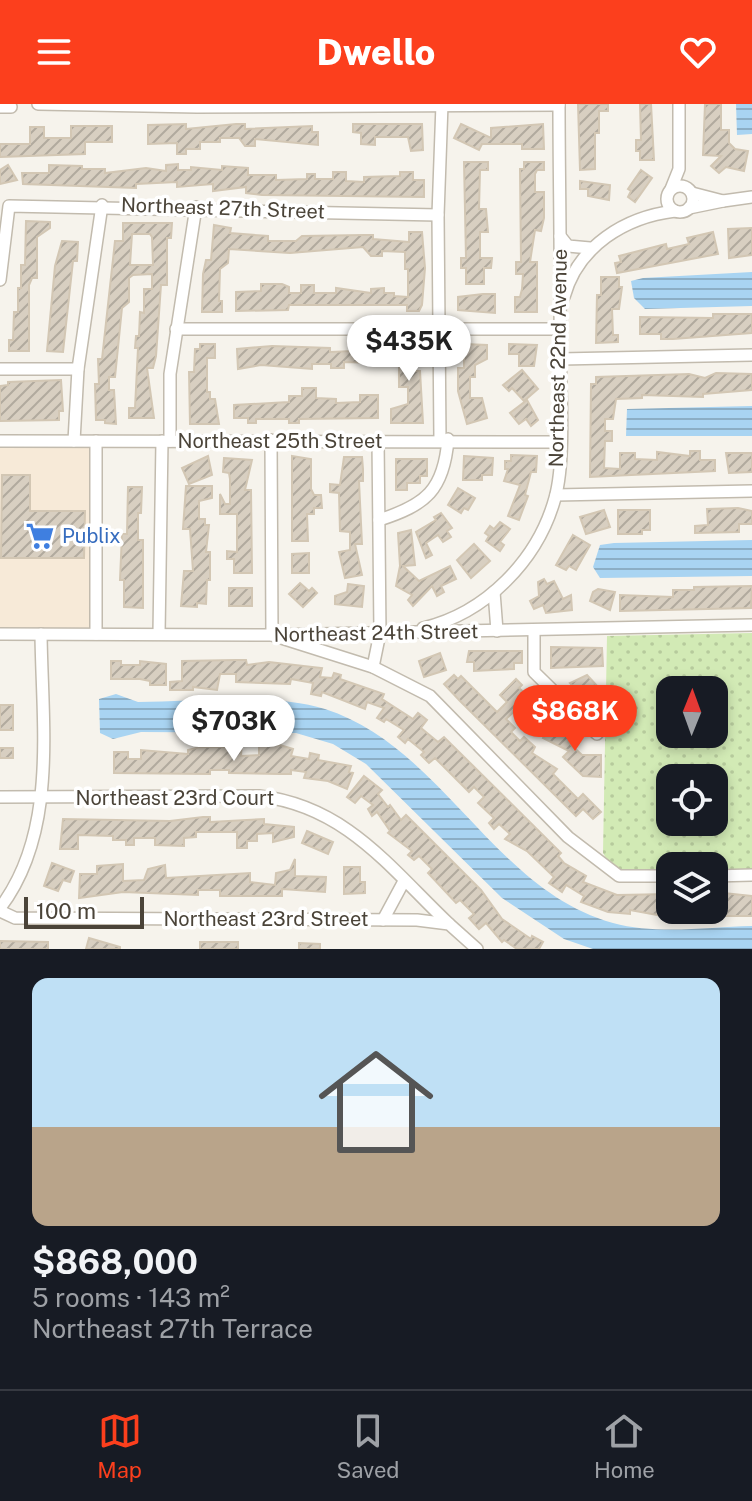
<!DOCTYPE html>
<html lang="en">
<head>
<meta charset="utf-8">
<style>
	body { margin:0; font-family:"Public Sans",sans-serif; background:#242831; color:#f1f3f6; height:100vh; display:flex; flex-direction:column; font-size:30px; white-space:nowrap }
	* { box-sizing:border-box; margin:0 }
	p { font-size:26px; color:#9ea1a6 }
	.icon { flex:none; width:44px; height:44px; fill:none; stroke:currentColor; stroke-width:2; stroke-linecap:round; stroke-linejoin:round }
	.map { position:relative; height:845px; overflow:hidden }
	.panel { display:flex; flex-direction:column; background:#171b24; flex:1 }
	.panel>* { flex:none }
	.needle { width:52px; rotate:1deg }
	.tools { position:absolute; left:656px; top:572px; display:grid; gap:16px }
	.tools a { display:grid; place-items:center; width:72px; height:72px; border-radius:16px; background:#171b24; box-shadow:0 4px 12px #0003; font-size:40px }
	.scale { position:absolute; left:24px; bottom:20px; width:120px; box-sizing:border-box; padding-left:8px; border:4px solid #4b4439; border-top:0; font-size:22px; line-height:28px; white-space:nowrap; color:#4b4439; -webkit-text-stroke:6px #fff; paint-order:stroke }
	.price { position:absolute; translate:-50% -68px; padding:0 18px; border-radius:28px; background:#fff; color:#222; font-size:26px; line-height:52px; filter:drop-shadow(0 2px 4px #0008) }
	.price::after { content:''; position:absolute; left:50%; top:48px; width:24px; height:18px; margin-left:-12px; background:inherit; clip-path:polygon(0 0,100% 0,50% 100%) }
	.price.active { background:#fc3f1d; color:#fff }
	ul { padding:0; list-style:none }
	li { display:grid; align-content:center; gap:16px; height:424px; padding:0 32px }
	li span { display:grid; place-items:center; height:248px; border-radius:16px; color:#555 }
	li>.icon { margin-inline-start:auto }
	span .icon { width:144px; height:144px; fill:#fffc; stroke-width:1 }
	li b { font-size:34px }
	header { display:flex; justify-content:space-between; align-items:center; height:104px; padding:0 32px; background:#fc3f1d; color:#fff; font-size:36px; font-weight:800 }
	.tabs { display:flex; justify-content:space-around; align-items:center; height:112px; border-top:2px solid #363941; background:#171b24; font-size:22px; color:#9ea1a6 }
	.tabs a { display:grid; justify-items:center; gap:4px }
	.tabs .active { color:#fc3f1d }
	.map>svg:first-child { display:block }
	.commercial { fill:#f7ead8 }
	.park { fill:url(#park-dots); fill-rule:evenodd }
	.water { fill:url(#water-rules) }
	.building { fill:url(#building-hatch); stroke:#d3c7b4; stroke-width:2; fill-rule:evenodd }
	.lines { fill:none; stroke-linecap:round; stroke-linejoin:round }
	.minor-casing { stroke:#c2bbae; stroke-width:14 }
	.minor { stroke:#fff; stroke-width:11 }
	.labels { text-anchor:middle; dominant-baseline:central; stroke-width:7; stroke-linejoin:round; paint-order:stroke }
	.street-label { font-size:20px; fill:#4b4439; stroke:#fff }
	.shop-label { font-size:20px; fill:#366cbe; stroke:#fff; text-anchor:start }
</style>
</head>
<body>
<header><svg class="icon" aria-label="menu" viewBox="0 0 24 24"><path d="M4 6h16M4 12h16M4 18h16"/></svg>Dwello<svg class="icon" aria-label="heart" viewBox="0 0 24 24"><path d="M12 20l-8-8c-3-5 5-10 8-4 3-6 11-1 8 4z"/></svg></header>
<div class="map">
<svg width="752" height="845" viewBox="0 0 752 845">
	<defs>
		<pattern id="park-dots" width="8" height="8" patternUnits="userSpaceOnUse" patternTransform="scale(2)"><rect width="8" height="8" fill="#d2eab5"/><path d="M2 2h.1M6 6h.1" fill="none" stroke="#b6ca9c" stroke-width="1.8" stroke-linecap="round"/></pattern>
		<pattern id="water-rules" width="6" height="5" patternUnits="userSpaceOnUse" patternTransform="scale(2)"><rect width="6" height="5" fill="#a9d4f2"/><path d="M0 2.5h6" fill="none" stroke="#8caec5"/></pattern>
		<pattern id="building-hatch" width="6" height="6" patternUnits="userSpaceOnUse" patternTransform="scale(2)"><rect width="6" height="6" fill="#d8cfc1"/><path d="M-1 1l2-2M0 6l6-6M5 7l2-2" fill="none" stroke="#b1aa9e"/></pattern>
	</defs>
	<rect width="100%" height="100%" fill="#f6f3ec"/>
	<polygon class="commercial" points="0,342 93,342 93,527 0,526"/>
	<path class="park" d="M752,529V766L670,762V768L615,769L603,749L607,532ZM670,586H714V630H670ZM670,674H714V718H670Z"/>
	<g class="water">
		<polygon points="736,0 752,0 752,30 737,31"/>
		<polygon points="752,168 752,202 645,205 634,194 631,177 643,174"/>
		<polygon points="752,302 752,332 626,332 627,305"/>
		<polygon points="752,436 752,472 600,474 593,463 600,441 614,439"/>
		<path d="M116,590L138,598C195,598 270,588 325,605C443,643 493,786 613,819C657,831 708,823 752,822V845H593L564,835L502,794L366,660L333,640L296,629L141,628L113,635L100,629L99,595Z"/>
	</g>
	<g class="building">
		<polygon points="578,0 608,0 608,7 599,7 599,29 595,29 595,65 580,66"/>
		<polygon points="640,0 651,0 654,56 640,56 640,47 636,47 636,36 641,36"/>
		<polygon points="705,0 721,0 721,26 729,26 729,39 735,45 748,47 744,67 726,63 719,69 711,62 721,52 703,51"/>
		<polygon points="186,20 186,25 236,20 245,20 245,25 312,22 312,28 318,28 318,41 255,35 255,42 245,42 239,34 220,34 220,38 200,38 200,45 186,45 186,50 177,50 177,39 148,40 148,21"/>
		<polygon points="353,20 422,20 423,46 411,47 408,33 375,33 375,41 361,40 361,29 353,28"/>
		<polygon points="461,20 491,34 491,24 543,20 544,45 522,45 522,40 482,40 479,46 454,34"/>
		<polygon points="71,22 112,22 112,38 85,38 85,50 0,53 0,40 30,40 30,23 44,23 44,34 71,34"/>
		<polygon points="464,58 488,58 488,66 480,66 479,105 486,105 488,128 480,128 480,154 492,154 491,164 484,164 484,180 466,180 466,164 461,164 461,154 466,154"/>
		<polygon points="524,58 544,58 544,66 537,66 535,70 535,88 544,88 544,114 541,127 535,126 530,158 537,158 537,208 515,208 515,193 520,193 522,185 523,170 516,170 516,158 521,158 520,65 524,65"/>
		<polygon points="178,60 178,66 191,66 191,63 222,66 222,62 248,64 248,71 276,71 276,76 307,75 307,70 315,70 315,75 333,75 333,68 346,68 346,77 364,78 364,73 400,72 400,68 413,68 413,76 424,76 424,93 262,91 246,89 246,83 213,87 213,80 177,83 177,78 136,80 136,84 23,80 22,69 49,69 49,61 82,62 82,65 105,65 105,69 146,64 166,67 166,61"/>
		<polygon points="8,61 17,76 0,80 0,66"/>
		<polygon points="641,66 652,74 635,98 628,93 631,87 628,85"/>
		<polygon points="580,77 610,81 609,96 588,92 588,85 580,85"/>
		<polygon points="26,117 50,118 50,124 37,133 37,174 32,174 29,181 29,247 9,247 9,236 13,236 14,208 18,208 18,184 21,184 21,161 25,161"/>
		<path d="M123,119H172L171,134H167V181H161L156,252L153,264H147L154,314H129V304H135L138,244H135L136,232H139L140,208L144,209V185H152V170L133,171L129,174V198L122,204L115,273H109V286H114L116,320L105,319V316H96L95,280H99L98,255H102L115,137H123ZM132,130H150L152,133L153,161H130Z"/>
		<polygon points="214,121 231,124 230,129 268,132 268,137 296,137 302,132 364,131 373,131 373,135 409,138 409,128 422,128 425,164 422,201 419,207 407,207 407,201 289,201 288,206 236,207 236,188 261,187 261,180 282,180 289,183 289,189 301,189 301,181 314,181 314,189 336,189 336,184 371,189 371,185 384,184 384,189 394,189 394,192 408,193 408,165 405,165 405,148 382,147 382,152 371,152 363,143 290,149 229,145 228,159 220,165 219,197 222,197 222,208 202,208 203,170 206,156 211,156"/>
		<polygon points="752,124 752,151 729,154 728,125"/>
		<polygon points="713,128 718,150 617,169 615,159 621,158 619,152 666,140 667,145 689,140 687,134"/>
		<polygon points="62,137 78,138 77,157 73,157 63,248 47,247 55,162"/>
		<polygon points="601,173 619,173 619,183 622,183 619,205 612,205 613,231 618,231 618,238 596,239 597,191 601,191"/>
		<polygon points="483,190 495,190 495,209 458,206 458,193"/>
		<polygon points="713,210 752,210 752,229 673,235 661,235 661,230 640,230 640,213 713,214"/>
		<polygon points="200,240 215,240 215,254 207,254 207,288 210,288 210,295 215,295 219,320 190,320 189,268 194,268 195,245 200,245"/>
		<polygon points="392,240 423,240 423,255 414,255 414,267 420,267 423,319 391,319 391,305 408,300 408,283 399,283 399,259 392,255"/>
		<polygon points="464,240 487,241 487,255 475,261 475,273 470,273 470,294 482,294 487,314 467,320 458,287 458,264 464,264"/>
		<polygon points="509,240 537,241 534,262 519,262 519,250 509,250"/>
		<polygon points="272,242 330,244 330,248 375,246 374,259 344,258 344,264 331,264 331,260 312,260 312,265 261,261 238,265 237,245"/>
		<polygon points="522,266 538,285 524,297 512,284 509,287 503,281"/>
		<polygon points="716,269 752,270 752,286 703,290 703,293 642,291 642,294 616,295 613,315 605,315 605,327 612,327 612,337 605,337 604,364 620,365 620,349 635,349 635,355 657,356 657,348 690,352 690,347 700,347 700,356 715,356 715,367 590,373 591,280 596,280 596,273 689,270 705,274"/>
		<polygon points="61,276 63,307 59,307 59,316 0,317 0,282 8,281 8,278"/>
		<polygon points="302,284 316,284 316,294 336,295 336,299 360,298 360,291 378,291 378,314 299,315 299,319 289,319 289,315 256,315 256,319 248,319 248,314 234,314 234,301 289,298 289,292 302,292"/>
		<polygon points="527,296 538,316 531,322 526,315 519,320 510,309"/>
		<polygon points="726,349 752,349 752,368 729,369"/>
		<polygon points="511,351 537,352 536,368 531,368 525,391 528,392 519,416 508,412 520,381 504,377 508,365 505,365 505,357 511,357"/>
		<polygon points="208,352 212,371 189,380 182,364"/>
		<polygon points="292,352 311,355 311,385 314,391 321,391 322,404 314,404 314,410 307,410 308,437 292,437"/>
		<polygon points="464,352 493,354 492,371 482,371 482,376 463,376"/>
		<polygon points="344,353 362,353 363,365 363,377 359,377 362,440 355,440 362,471 345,474 339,448 350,446 350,428 340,427 339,389 330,388 330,380 340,381"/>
		<polygon points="224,354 252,356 245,386 251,386 252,469 234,469 234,455 227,455 227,447 237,448 237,410 220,410 220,390 225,400 230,400 230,375 229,369 223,368"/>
		<polygon points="396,355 427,355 427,372 420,372 420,379 407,379 407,386 396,386"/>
		<polygon points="2,371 30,371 30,407 85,407 84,454 1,454"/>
		<polygon points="186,382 212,382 212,394 199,397 199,415 205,415 205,421 209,421 206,448 210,448 210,476 207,476 206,500 197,499 197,503 181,502 184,467 193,467 190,425 183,425"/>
		<polygon points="128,383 142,383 141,409 138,409 138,436 143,436 143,504 124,503 124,476 120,476 122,430 127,430"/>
		<polygon points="458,384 475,394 468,406 464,404 461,409 448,401"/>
		<polygon points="738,404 752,407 752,420 739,420 739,428 695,429 695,422 708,421 707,405"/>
		<polygon points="604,406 610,423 586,430 580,413"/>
		<polygon points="618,406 650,406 650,426 642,426 642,430 618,430"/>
		<polygon points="441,409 452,424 447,427 451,433 443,438 438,431 426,439 432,451 426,454 416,428 436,416 434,413"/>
		<polygon points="500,418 510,425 500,438 504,441 500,447 486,437 489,432 485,429 490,422 494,425"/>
		<polygon points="411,426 415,461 403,462 419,477 450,462 456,475 441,482 444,488 437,492 432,482 413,502 408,496 412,491 396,482 400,462 398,429"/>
		<polygon points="573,431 590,441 576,466 569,462 566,466 556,461"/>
		<polygon points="474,440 490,457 471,474 457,456"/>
		<polygon points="309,449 309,469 292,469 292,450"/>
		<polygon points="544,475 547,480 554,477 563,495 571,491 572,506 546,509 543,501 534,505 530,497 539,492 538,478"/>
		<polygon points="300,479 309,487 312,484 317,489 303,503 289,490"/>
		<polygon points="348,480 364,482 362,503 335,500 335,492 347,488"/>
		<polygon points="752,482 751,504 620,507 620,491 673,493 673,486 694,486 694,483"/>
		<rect x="229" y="484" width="23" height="18"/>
		<polygon points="598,485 615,488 610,506 590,497 593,488"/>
		<polygon points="551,543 602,544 603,562 551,564"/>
		<polygon points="469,547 522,547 522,559 514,559 514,565 474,567 474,558 467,558"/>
		<polygon points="440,549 446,566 424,573 419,557"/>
		<polygon points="236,556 246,556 247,561 269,558 322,564 320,573 332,574 334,569 341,571 340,575 384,590 382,595 413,615 418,609 427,616 421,624 438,638 444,633 561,749 558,752 564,759 586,772 583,778 617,791 670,790 670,804 663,804 663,812 630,806 630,810 608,808 581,798 584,792 566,781 562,788 549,779 554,773 527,747 505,735 510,730 499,720 494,725 489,719 494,714 478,699 484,693 474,683 469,688 435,654 429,659 421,651 424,648 408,635 405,639 398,633 404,626 386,615 384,618 377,614 384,604 367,598 365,605 322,588 321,592 311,590 313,579 291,575 290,580 236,578 236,570 220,570 217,586 193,583 193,586 170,586 170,578 182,577 182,557"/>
		<polygon points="111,557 121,557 121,561 140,561 140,557 166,560 166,581 150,581 150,577 140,575 111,575"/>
		<polygon points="454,571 458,575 461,572 497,608 507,598 500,591 516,575 522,581 519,584 550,612 537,624 518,604 506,615 515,624 511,628 520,637 524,633 535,643 532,649 557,665 553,670 578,695 583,690 601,708 593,715 583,705 576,712 460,597 444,580"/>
		<polygon points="587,571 599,584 596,587 604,596 594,605 570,579"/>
		<rect x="0" y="601" width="13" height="25"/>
		<polygon points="550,620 572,631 568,638 582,651 601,651 601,673 583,672 563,653 569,647 543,634"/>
		<polygon points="229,638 242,638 241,652 259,651 259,641 280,641 293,645 291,652 309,655 310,649 319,651 318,656 351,662 349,668 353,669 347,685 328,677 304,674 306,668 291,666 291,670 280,670 229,669 229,666 210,666 210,670 114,669 114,648 128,648 128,655 141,655 141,646 188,650 188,646 200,643 229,643"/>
		<rect x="0" y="644" width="13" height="10"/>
		<polygon points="364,672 382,686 378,690 388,703 390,701 401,716 406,711 481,786 502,815 531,835 532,832 543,838 539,845 517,845 504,836 502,838 486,819 479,825 469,814 474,810 460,796 456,799 428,769 432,765 419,752 414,756 408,751 412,747 388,729 390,727 377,708 372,712 368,705 373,701 361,692 355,699 347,693"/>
		<polygon points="203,713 210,713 210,718 264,715 264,720 294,723 294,733 273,738 273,729 257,730 257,737 247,737 247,744 237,744 237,728 196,728 196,733 184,734 184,742 155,741 155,734 134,734 134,741 126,741 126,736 113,736 113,732 78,731 78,745 60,745 63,715 170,717"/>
		<polygon points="307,727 333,738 328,750 302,739"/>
		<polygon points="295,755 295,772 326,773 325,788 282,785 282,792 220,792 220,786 198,786 198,791 123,788 79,794 80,770 97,770 97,762 123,760 123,777 144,776 148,765 165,761 166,774 250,769 250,778 275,781 276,769 290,766"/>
		<polygon points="52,759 74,767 70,778 63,776 58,787 44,782"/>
		<polygon points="344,763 360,763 360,778 365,778 365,789 344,790"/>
		<polygon points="714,788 752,792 752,812 724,812 724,805 714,805"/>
		<polygon points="89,834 120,843 120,845 86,845"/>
		<polygon points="0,837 48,838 48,845 0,845"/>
		<rect x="200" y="838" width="38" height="7"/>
		<polygon points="299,839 320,840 320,845 299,845"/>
	</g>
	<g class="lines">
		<defs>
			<g id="minor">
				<polyline points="38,0 197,3 559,1"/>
				<polyline points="0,3 11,3"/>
				<circle cx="680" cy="95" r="13"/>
				<polyline points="671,85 679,65 679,0"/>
				<polyline points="723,97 752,93"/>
				<polyline points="689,104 723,97 692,89"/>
				<polyline points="560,132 568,142 590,144"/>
				<polyline points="0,176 9,102 438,111"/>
				<path d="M564,193C578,142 625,113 675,107"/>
				<polyline points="176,225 560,225"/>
				<polyline points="561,255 752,251"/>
				<polyline points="0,265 78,265"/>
				<polyline points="440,335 438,111 442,0"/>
				<polyline points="271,336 272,531 373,563 430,592 568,733 619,772 670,772"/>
				<polyline points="0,337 559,338"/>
				<polyline points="74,337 78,265 102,101"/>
				<polyline points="96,337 96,530"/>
				<polyline points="170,337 170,270 196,103"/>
				<polyline points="556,391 752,387"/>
				<path d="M379,416C426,401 444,386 448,335"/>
				<polyline points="494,488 497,527"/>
				<path d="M423,524C486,509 538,456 555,394C567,351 559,271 560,224C561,150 559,75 559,0"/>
				<polyline points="534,527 534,568 597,630"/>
				<polyline points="0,530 272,531 752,521"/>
				<polyline points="159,530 162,337"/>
				<polyline points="373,563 380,529 378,336"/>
				<path d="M0,693L259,692C346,702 390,764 449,820"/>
				<polyline points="714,772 752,771"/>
				<path d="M0,804C58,728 42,621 41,530"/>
				<polyline points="0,807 15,814 417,816 449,820 477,845"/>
				<polyline points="383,816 404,777"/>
			</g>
		</defs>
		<use href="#minor" class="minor-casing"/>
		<use href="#minor" class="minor"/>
	</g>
	<defs>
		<symbol id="supermarket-bare" viewBox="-9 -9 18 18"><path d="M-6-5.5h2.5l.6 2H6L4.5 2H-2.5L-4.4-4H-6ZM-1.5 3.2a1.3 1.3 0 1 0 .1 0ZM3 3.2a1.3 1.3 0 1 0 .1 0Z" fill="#3f7fe0" stroke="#fff" stroke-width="2.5" paint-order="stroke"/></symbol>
	</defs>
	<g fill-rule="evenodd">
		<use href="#supermarket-bare" x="20" y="412" width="40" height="40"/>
	</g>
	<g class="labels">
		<g class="street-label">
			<text transform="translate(223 104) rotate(2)">Northeast 27th Street</text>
			<text transform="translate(558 254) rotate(-89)">Northeast 22nd Avenue</text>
			<text x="280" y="337">Northeast 25th Street</text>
			<text transform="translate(376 529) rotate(-1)">Northeast 24th Street</text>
			<text x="175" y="694">Northeast 23rd Court</text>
			<text x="266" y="815">Northeast 23rd Street</text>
		</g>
		<g class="shop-label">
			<text x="62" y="432">Publix</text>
		</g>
	</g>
</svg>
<div class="tools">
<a><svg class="needle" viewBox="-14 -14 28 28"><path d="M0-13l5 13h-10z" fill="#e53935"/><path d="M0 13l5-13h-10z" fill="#9ea1a6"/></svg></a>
<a><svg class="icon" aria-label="locate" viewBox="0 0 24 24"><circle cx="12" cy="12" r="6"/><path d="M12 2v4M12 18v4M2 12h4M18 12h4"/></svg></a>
<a><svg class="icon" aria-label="layers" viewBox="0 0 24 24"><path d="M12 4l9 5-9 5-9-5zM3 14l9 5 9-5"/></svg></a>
</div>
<div class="scale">100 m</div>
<b class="price" style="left:409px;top:279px">$435K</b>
<b class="price active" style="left:575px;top:649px">$868K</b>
<b class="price" style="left:234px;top:659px">$703K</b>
</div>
<section class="panel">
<ul>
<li><span style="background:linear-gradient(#bfe0f5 60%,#b9a48a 0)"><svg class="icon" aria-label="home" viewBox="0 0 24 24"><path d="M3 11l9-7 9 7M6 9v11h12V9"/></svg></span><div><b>$868,000</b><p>5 rooms · 143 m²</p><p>Northeast 27th Terrace</p></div></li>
</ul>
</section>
<nav class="tabs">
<a class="active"><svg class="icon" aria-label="map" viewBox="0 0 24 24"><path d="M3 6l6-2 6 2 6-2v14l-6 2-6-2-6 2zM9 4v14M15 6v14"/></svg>Map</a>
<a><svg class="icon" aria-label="saved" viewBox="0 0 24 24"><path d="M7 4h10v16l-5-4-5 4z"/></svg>Saved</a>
<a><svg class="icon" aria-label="home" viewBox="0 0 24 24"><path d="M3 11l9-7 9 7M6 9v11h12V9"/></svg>Home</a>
</nav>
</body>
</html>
